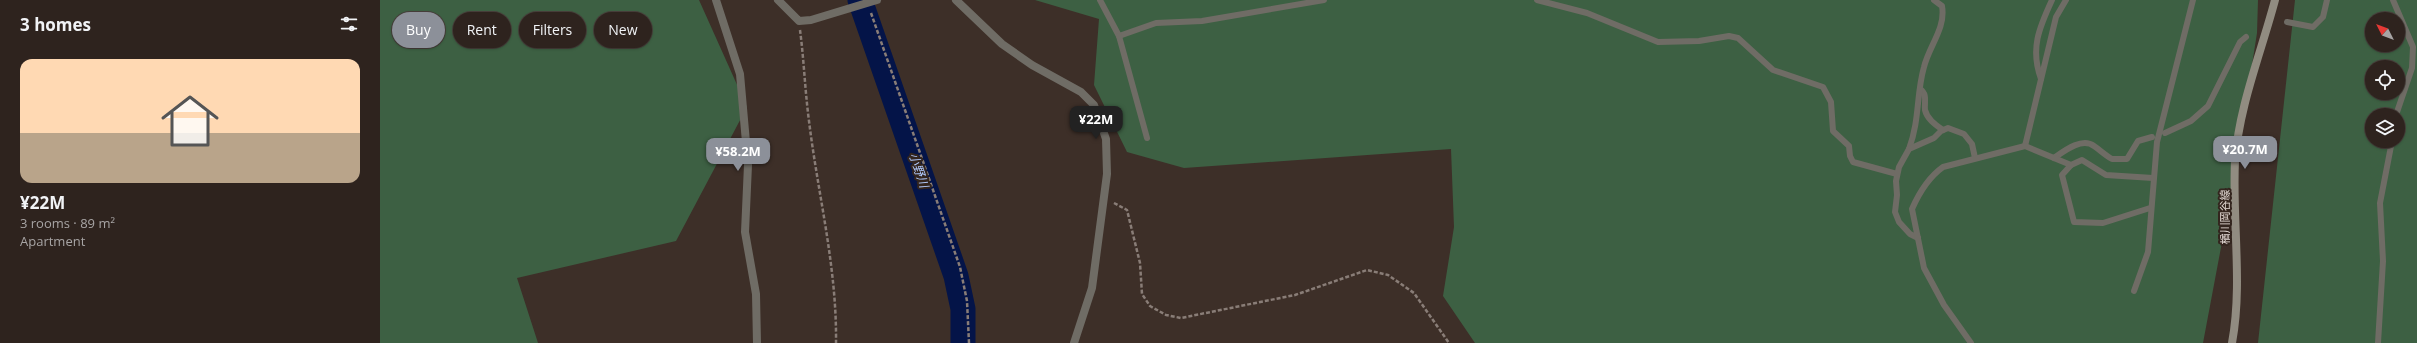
<!DOCTYPE html>
<html lang="en">
<head>
<meta charset="utf-8">
<style>
	body { margin:0; font-family:"Open Sans","Noto Sans JP",sans-serif; background:#3a2f2b; color:#f1f3f6; height:100vh; display:flex; flex-direction:column; font-size:15px; white-space:nowrap }
	* { box-sizing:border-box; margin:0 }
	p { font-size:13px; color:#a7a4a4 }
	.icon { flex:none; width:22px; height:22px; fill:none; stroke:currentColor; stroke-width:2; stroke-linecap:round; stroke-linejoin:round }
	.map { position:relative; flex:1; overflow:hidden }
	.side { display:flex; flex-direction:column; background:#2e231e; width:380px }
	.side>* { flex:none }
	.hud { position:absolute; left:12px; top:12px; width:380px; height:36px; display:flex; gap:8px }
	.needle { width:26px; rotate:312deg }
	.fabs { position:absolute; left:1985px; top:12px; display:grid; gap:8px }
	.fabs a { display:grid; place-items:center; width:40px; height:40px; border-radius:50%; background:#2e231e; box-shadow:0 1px 3px #0004,0 0 0 1px #49403c; font-size:20px }
	.price { position:absolute; translate:-50% -34px; padding:0 9px; border-radius:8px; background:#8c9099; color:#fff; font-size:13px; line-height:26px; filter:drop-shadow(0 1px 2px #0008) }
	.price::after { content:''; position:absolute; left:50%; top:24px; width:12px; height:9px; margin-left:-6px; background:inherit; clip-path:polygon(0 0,100% 0,50% 100%) }
	.price.active { background:#222; color:#fff }
	ul { padding:0; list-style:none }
	li { display:grid; align-content:center; gap:8px; height:212px; padding:0 20px }
	li span { display:grid; place-items:center; height:124px; border-radius:12px; color:#555 }
	li>.icon { margin-inline-start:auto }
	span .icon { width:72px; height:72px; fill:#fffc; stroke-width:1 }
	li b { font-size:17px }
	h2 { display:flex; justify-content:space-between; align-items:center; height:48px; padding:0 20px; font-size:17px }
	.pill { padding:0 14px; border-radius:18px; background:#2e231e; box-shadow:0 1px 3px #0004,0 0 0 1px #49403c; font-size:14px; line-height:36px }
	.pill.active { background:#8c9099; color:#fff }
	main { display:flex; flex:1; min-height:0 }
	.map>svg:first-child { display:block }
	.green { fill:#3d6043; fill-rule:evenodd }
	.lines { fill:none; stroke-linecap:round; stroke-linejoin:round }
	.river { stroke:#041448; stroke-width:25 }
	.path { stroke:#897d77; stroke-width:2.5; stroke-dasharray:4 2; stroke-linecap:butt }
	.service { stroke:#6f6c65; stroke-width:6 }
	.minor { stroke:#6f6c65; stroke-width:8 }
	.secondary { stroke:#918c81; stroke-width:8 }
	.labels { text-anchor:middle; dominant-baseline:central; stroke-width:4; stroke-linejoin:round; paint-order:stroke }
	.street-label { font-size:11px; fill:#e5dbd6; stroke:#33251e }
	.water-label { font-size:12px; font-style:italic; fill:#afc8fb; stroke:#33251e }
</style>
</head>
<body>
<main>
<section class="side">
<h2>3 homes<svg class="icon" aria-label="filters" viewBox="0 0 24 24"><path d="M4 7h16M4 17h16"/><circle cx="9" cy="7" r="2"/><circle cx="15" cy="17" r="2"/></svg></h2>
<ul>
<li><span style="background:linear-gradient(#ffd9b3 60%,#b9a48a 0)"><svg class="icon" aria-label="home" viewBox="0 0 24 24"><path d="M3 11l9-7 9 7M6 9v11h12V9"/></svg></span><div><b>¥22M</b><p>3 rooms · 89 m²</p><p>Apartment</p></div></li>
</ul>
</section>
<div class="map">
<svg width="2037" height="343" viewBox="0 0 2037 343">
	<rect width="100%" height="100%" fill="#3d2f28"/>
	<g class="green">
		<polygon points="0,0 319,0 367,107 296,241 137,278 158,343 0,343"/>
		<polygon points="655,0 1878,0 1877,33 1855,173 1823,343 1095,343 1063,296 1074,227 1071,149 804,168 747,152 714,85 719,19"/>
		<path d="M1915,0H2037V343H1878ZM1992,19H2018V45H1992ZM1992,67H2018V93H1992ZM1992,115H2018V141H1992Z"/>
	</g>
	<g class="lines">
		<polyline class="river" points="480,0 576,276 583,309 583,343"/>
		<g class="path">
			<polyline points="491,13 580,267 587,301 589,343"/>
			<path d="M420,30C424,60 425,91 429,121C438,195 457,267 456,343"/>
			<polyline points="734,203 747,210 760,263 762,294 770,306 786,315 801,318 915,295 987,270 1008,275 1034,293 1069,343"/>
		</g>
		<g class="service">
			<polyline points="720,0 739,36 776,23 822,21 944,0"/>
			<polyline points="1157,0 1207,13 1278,42 1319,41 1349,36 1358,38 1393,70 1443,87 1451,102 1453,131 1469,146 1470,156 1473,162 1517,174"/>
			<polyline points="2013,0 2033,47 2032,68 2016,115"/>
			<polyline points="1907,22 1933,27 1943,17 1947,0"/>
			<polyline points="739,36 767,138"/>
			<path d="M1661,79C1650,49 1659,28 1672,0"/>
			<path d="M1540,89C1548,95 1544,102 1545,110C1547,119 1556,125 1563,130"/>
			<polyline points="1785,133 1811,121 1828,106 1860,42 1866,37"/>
			<polyline points="1645,146 1676,17 1686,0"/>
			<path d="M1529,149C1540,119 1536,95 1544,67C1549,46 1566,28 1562,6L1554,0"/>
			<path d="M1674,158C1684,151 1702,137 1714,146C1720,150 1725,155 1732,159H1747L1758,141L1772,137"/>
			<polyline points="1770,208 1723,223 1694,222 1682,175 1691,165 1702,160 1726,175 1773,178"/>
			<polyline points="1538,238 1530,234 1519,222 1515,212 1517,195 1516,181 1519,167 1529,149 1554,138 1561,131 1568,128 1584,134 1592,144 1595,158"/>
			<polyline points="1754,291 1768,252 1777,142 1813,0"/>
			<path d="M1591,343L1564,305L1544,268L1532,209C1539,193 1549,177 1563,167L1645,146L1691,165"/>
			<polyline points="1998,343 2003,261 2000,203 2012,141"/>
		</g>
		<g class="minor">
			<polyline points="336,0 360,74 368,165 365,232 376,294 377,343"/>
			<polyline points="398,0 419,21 431,20 497,0"/>
			<polyline points="576,0 622,44 652,65 701,92 714,105 726,139 727,174 712,288 694,343"/>
		</g>
		<path class="secondary" d="M1852,343C1863,284 1852,221 1855,161C1859,106 1881,53 1895,0"/>
	</g>
	<g class="labels">
		<g class="street-label">
			<text transform="translate(1844 217) rotate(-90)">楢川岡谷線</text>
		</g>
		<g class="water-label">
			<text transform="translate(539 170) rotate(71)">小野川</text>
		</g>
	</g>
</svg>
<div class="fabs">
<a><svg class="needle" viewBox="-14 -14 28 28"><path d="M0-13l5 13h-10z" fill="#e53935"/><path d="M0 13l5-13h-10z" fill="#a7a4a4"/></svg></a>
<a><svg class="icon" aria-label="locate" viewBox="0 0 24 24"><circle cx="12" cy="12" r="6"/><path d="M12 2v4M12 18v4M2 12h4M18 12h4"/></svg></a>
<a><svg class="icon" aria-label="layers" viewBox="0 0 24 24"><path d="M12 4l9 5-9 5-9-5zM3 14l9 5 9-5"/></svg></a>
</div>
<b class="price active" style="left:716px;top:140px">¥22M</b>
<b class="price" style="left:1865px;top:170px">¥20.7M</b>
<b class="price" style="left:358px;top:172px">¥58.2M</b>
<div class="hud">
<a class="pill active">Buy</a>
<a class="pill">Rent</a>
<a class="pill">Filters</a>
<a class="pill">New</a>
</div>
</div>
</main>
</body>
</html>
